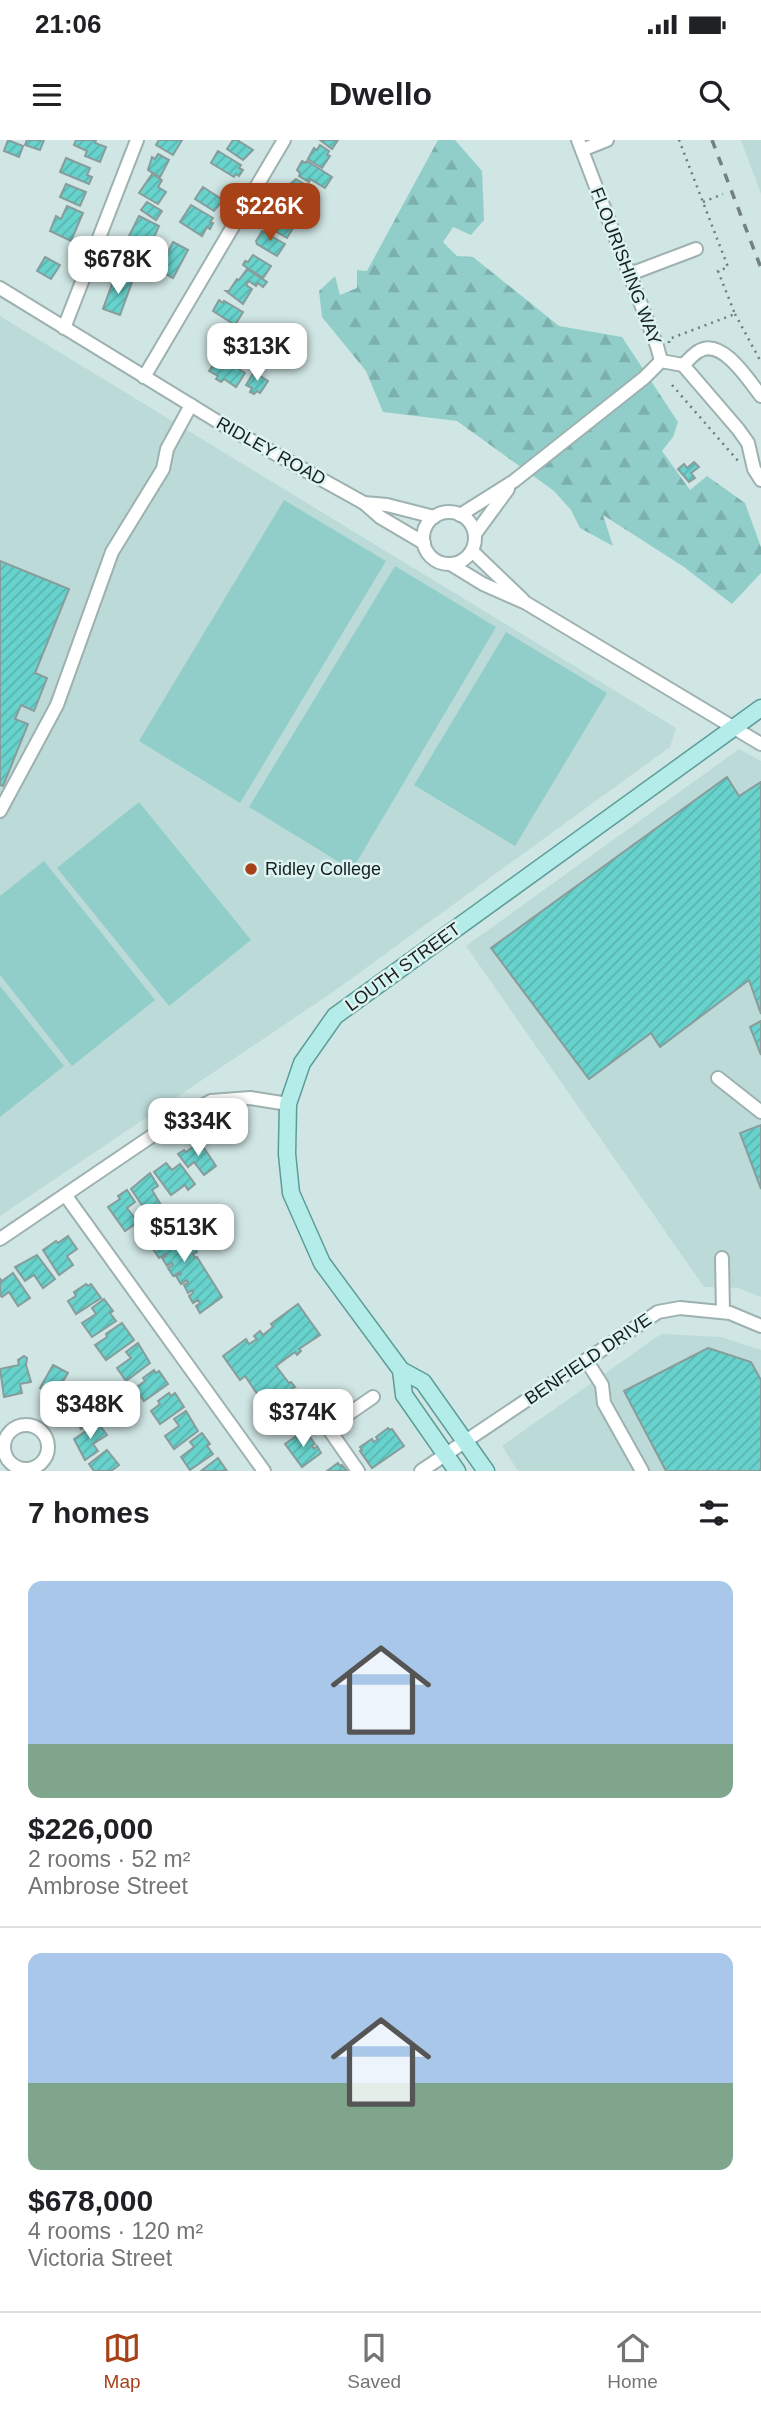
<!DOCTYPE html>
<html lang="en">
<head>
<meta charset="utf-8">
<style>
	body { margin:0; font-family:Arial,sans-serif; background:#f2f2f2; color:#202124; height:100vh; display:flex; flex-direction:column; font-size:26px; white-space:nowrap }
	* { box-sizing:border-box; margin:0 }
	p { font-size:23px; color:#757577 }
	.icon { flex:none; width:38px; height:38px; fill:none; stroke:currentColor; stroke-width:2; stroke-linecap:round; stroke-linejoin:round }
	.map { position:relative; height:1331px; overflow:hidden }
	.drawer { display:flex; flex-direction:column; background:#fff; flex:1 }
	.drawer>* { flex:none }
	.price { position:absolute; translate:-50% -60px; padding:0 16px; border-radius:14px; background:#fff; color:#222; font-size:23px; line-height:46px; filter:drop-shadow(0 2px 4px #0008) }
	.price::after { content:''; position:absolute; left:50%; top:42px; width:21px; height:16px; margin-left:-10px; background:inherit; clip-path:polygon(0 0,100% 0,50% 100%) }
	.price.active { background:#a74118; color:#fff }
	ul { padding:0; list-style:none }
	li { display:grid; align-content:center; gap:14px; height:371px; padding:0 28px }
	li+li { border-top:2px solid #e0e0e0 }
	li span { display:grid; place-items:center; height:217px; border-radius:14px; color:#555 }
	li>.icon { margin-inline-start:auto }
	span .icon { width:126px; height:126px; fill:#fffc; stroke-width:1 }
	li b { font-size:30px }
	h2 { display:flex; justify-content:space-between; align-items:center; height:84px; padding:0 28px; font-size:30px }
	.status { display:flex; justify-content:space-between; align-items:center; height:49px; padding:0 35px; background:#fff; direction:ltr }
	.status svg { height:19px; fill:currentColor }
	header { display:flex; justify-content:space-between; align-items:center; height:91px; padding:0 28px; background:#fff; font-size:32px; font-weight:700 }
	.tab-bar { display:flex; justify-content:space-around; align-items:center; height:98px; border-top:2px solid #e0e0e0; background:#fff; font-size:19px; color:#757577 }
	.tab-bar a { display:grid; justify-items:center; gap:4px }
	.tab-bar .active { color:#a74118 }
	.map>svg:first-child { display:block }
	.built { fill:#bcdbd8 }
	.green { fill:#91cdc9 }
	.forest { fill:url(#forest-firs) }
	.building { fill:url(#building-hatch); stroke:#889c9b; stroke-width:2 }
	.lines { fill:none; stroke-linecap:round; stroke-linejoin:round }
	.minor-casing { stroke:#9db2b0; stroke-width:16 }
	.major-casing { stroke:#5d9d99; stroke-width:19 }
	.path { stroke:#6d7c7b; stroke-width:2.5; stroke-dasharray:2 5; stroke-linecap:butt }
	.minor { stroke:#fff; stroke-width:12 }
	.major { stroke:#b4ece9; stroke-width:16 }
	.rail { stroke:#738281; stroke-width:3.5; stroke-dasharray:9 9; stroke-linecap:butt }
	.poi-dot { fill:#a74118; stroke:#ddf3f1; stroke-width:2.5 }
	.labels { text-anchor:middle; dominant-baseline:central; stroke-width:5; stroke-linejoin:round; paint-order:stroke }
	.street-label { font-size:18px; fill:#17201f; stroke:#ddf3f1 }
	.poi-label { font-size:18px; fill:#17201f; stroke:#ddf3f1; text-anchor:start }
</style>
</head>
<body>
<div class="status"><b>21:06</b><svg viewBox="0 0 49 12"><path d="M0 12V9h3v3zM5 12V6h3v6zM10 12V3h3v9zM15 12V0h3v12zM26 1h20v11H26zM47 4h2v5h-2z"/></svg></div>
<header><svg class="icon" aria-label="menu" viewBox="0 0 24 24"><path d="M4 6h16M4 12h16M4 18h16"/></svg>Dwello<svg class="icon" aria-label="search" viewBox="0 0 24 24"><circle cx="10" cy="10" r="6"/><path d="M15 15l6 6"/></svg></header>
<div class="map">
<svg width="761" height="1331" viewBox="0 0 761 1331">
	<defs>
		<pattern id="forest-firs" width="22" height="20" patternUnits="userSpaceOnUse" patternTransform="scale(1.75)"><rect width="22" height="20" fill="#91cdc9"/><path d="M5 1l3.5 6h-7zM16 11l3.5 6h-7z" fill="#7cb0ac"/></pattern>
		<pattern id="building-hatch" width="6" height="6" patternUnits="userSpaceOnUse" patternTransform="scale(1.75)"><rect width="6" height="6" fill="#68d2cc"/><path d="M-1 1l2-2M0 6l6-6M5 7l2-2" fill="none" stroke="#59b4af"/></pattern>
	</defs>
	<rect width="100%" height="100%" fill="#d0e6e4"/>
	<g class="built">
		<polygon points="741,0 761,0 761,54"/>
		<polygon points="0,176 676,588 670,607 333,852 0,1076"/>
		<polygon points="739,609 761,621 761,1157 739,1148 704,1147 466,806"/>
		<polygon points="661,1194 721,1197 761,1210 761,1331 518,1331 502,1306"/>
	</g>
	<g class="green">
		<polygon points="284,360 386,421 240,663 139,601"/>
		<polygon points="395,426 496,487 352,730 249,667"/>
		<polygon points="506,492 607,553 515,706 414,645"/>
		<polygon points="139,662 251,800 169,866 57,728"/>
		<polygon points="44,721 155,860 72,926 0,835 0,756"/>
		<polygon points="0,846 64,926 0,977"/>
	</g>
	<polygon class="forest" points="438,0 455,0 482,31 484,80 471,95 453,87 443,102 457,116 473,117 559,186 622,197 678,282 673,297 662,311 690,350 707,336 745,363 761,407 761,433 732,464 684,427 603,375 613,406 580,388 571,370 554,351 457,281 383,272 366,231 322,177 319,151 335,136 340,155 357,148 357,130 367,131"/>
	<g class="building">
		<polygon points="8,0 23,6 19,17 4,11"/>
		<polygon points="27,0 44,0 40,10 25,5"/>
		<polygon points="76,0 96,0 95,3 106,7 100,22 85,16 87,11 74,5"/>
		<polygon points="159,0 182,0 173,15 156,5"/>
		<polygon points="233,0 237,0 253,10 243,20 227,9"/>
		<polygon points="320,0 338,0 332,9"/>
		<polygon points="320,5 329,11 327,15 330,16 322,28 308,19 314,8 317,10"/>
		<polygon points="218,11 241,25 239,28 243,30 239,36 236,34 234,37 211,23"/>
		<polygon points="158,14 169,20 160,37 148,30 152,17 155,19"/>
		<polygon points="66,18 90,28 87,35 92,37 89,44 60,32"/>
		<polygon points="302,21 306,23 307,21 332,37 325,48 310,39 309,42 299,36 300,33 297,30"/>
		<polygon points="152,34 162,40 158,47 166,52 158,64 139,53"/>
		<polygon points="296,39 314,50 307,63 288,51 292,45 290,44"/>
		<polygon points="66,44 86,52 80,66 60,57"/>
		<polygon points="203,47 223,60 214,71 195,59"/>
		<polygon points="285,57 306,70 298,82 278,70"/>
		<polygon points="147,62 162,71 156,80 141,70"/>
		<polygon points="191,65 213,78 210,82 213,83 210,89 207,87 202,96 180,82"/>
		<polygon points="67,66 83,73 71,101 50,91 56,76 61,79"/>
		<polygon points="276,75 294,86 287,98 268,87"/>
		<polygon points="139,76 159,86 152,102 148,100 144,108 127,100"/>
		<polygon points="262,91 285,104 277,116 257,104 256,101"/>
		<polygon points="173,102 188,110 173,138 159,130"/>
		<polygon points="253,115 271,126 263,138 243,125 245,121 248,122"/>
		<polygon points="45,117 60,125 51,139 37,131"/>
		<polygon points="247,129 267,142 263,147 258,143 256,146 249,141 246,145 252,149 243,164 226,151 229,151 237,139 239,140"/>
		<polygon points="115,136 132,142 120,175 103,169"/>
		<polygon points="219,160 223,163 224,161 243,172 235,185 213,171"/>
		<polygon points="219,216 245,233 236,247 224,239 221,242 216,239 218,236 209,231"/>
		<polygon points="254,232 268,241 260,253 257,251 254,254 250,252 252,248 246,245"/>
		<polygon points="694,322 699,327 691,333 695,338 689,342 678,329 684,324 687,328"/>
		<polygon points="0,421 69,449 35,533 47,538 34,571 21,565 15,579 28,584 3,646 0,645"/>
		<polygon points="727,637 739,656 761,642 761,874 749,840 660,907 651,893 589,939 491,808"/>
		<polygon points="761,881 761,915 750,887"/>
		<polygon points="761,985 761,1049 740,993"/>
		<polygon points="200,1002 216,1026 204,1035 194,1022 188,1027 178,1014 184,1010 186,1012"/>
		<polygon points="166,1023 172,1030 180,1024 195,1044 188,1050 185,1045 171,1055 154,1032"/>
		<polygon points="150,1033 158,1046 152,1050 161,1065 148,1074 131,1049"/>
		<polygon points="127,1050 135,1062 127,1068 138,1082 125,1091 108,1067 120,1059 118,1056"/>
		<polygon points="173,1077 179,1085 173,1089 175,1092 182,1087 185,1092 178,1097 189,1110 194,1107 197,1112 193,1114 195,1118 197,1117 222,1157 200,1173 196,1166 200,1163 198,1160 193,1163 189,1156 193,1153 192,1150 188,1153 184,1145 188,1143 187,1140 181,1144 176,1136 181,1134 180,1132 173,1136 168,1128 173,1125 172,1123 167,1126 162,1118 166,1116 165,1114 159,1118 147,1100 152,1097 149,1093"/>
		<polygon points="68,1096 77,1109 67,1116 73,1125 59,1135 43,1110 56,1101 58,1103"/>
		<polygon points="37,1115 55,1139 43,1148 34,1135 25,1141 15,1127"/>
		<polygon points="13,1133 30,1158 18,1166 9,1152 2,1157 0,1155 0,1139 2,1141"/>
		<polygon points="86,1144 88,1146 91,1144 101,1158 76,1174 68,1161 76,1156 74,1152"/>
		<polygon points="104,1159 113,1171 110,1173 116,1181 92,1197 82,1183 96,1174 92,1168"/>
		<polygon points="298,1164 320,1195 299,1209 301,1211 297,1215 295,1212 276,1226 289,1243 291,1242 295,1247 292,1248 307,1269 277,1290 258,1263 262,1261 245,1236 240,1240 223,1216 246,1199 249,1204 257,1199 254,1196 260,1191 263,1195 273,1187 271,1184"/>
		<polygon points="122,1183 134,1200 106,1220 95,1205 107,1197 106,1194"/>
		<polygon points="138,1203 150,1223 126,1241 117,1228 131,1218 126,1212"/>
		<polygon points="708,1208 751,1222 761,1240 761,1331 666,1331 624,1251"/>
		<polygon points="24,1216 27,1218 26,1225 31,1242 20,1244 22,1253 4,1257 0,1229 19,1225 18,1220"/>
		<polygon points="53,1225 68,1233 59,1248 68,1253 61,1266 47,1259 51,1253 40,1248"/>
		<polygon points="154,1230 156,1233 159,1231 168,1244 144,1261 135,1248 145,1241 143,1238"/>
		<polygon points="88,1251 97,1265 88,1272 94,1281 81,1289 75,1280 72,1282 63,1268"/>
		<polygon points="169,1253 171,1256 175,1253 184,1267 160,1284 151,1271 160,1264 158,1261"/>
		<polygon points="186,1271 198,1291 174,1309 165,1296 179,1286 174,1279"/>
		<polygon points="98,1283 107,1295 93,1304 98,1311 85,1320 74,1299"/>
		<polygon points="388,1288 390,1290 392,1289 404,1306 372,1328 360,1311 362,1310 360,1307 372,1299 374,1302 378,1299 376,1297"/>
		<polygon points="302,1292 303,1294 306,1292 315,1304 312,1306 314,1309 317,1306 321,1313 302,1327 285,1304"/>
		<polygon points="202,1293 210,1304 207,1306 213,1314 190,1330 181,1317 194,1307 190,1302"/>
		<polygon points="107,1310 119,1325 111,1331 94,1331 89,1324"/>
		<polygon points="218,1318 227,1331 201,1331"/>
		<polygon points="338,1323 340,1326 342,1325 347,1331 327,1331"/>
	</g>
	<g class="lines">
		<defs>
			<g id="minor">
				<polyline points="578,0 657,206 661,221"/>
				<polyline points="582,10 607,0"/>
				<polyline points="630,134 696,109"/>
				<polyline points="0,148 220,283 364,363 380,377 424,403"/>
				<polyline points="64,188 137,0"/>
				<polyline points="661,221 683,225 738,289 748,303 754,329 761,340"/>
				<path d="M683,225C688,221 693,214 699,211C722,197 749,241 761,256"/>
				<polyline points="144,237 284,0"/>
				<polyline points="364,363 387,365 434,377"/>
				<circle cx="449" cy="398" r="26"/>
				<polyline points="460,375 514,341 644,238 661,221"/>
				<polyline points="475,394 508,349"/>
				<polyline points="472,411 523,460"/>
				<polyline points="452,425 483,444 526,463 761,604"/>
				<polyline points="0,671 57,565 112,412 163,329 167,309 191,265"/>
				<polyline points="718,938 761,972"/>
				<polyline points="66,1056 264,1331"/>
				<polyline points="0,1099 171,983 211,961 250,958 288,964"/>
				<polyline points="722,1118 723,1172"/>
				<polyline points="586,1220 602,1245 604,1263 642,1331"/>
				<circle cx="26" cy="1307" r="22"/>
				<polyline points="358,1331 328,1288 373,1257"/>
				<polyline points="421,1331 658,1172 680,1168 730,1173 761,1186"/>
			</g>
			<g id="major">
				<polyline points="401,1230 404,1255 457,1331"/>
				<polyline points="486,1331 423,1242 401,1230 322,1123 291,1053 287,1014 288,964 302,923 335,876 761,568"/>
			</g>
		</defs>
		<use href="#minor" class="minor-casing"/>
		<use href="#major" class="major-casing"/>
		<g class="path">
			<polyline points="703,62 723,54"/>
			<polyline points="735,174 761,222"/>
			<polyline points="669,203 669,199 735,174 718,131 728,127 679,0"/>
			<polyline points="672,245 739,322"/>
		</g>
		<use href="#minor" class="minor"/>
		<use href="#major" class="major"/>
		<polyline class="rail" points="712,0 761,128"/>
	</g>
	<circle class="poi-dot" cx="251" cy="729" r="7"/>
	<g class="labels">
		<g class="street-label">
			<text transform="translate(626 126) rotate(69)">FLOURISHING WAY</text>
			<text transform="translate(271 311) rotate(29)">RIDLEY ROAD</text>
			<text transform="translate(403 827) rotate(-36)">LOUTH STREET</text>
			<text transform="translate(588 1219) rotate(-34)">BENFIELD DRIVE</text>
		</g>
		<g class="poi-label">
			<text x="265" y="729">Ridley College</text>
		</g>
	</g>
</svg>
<b class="price active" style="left:270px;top:103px">$226K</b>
<b class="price" style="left:118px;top:156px">$678K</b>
<b class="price" style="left:257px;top:243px">$313K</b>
<b class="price" style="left:198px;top:1018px">$334K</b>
<b class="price" style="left:184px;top:1124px">$513K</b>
<b class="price" style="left:90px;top:1301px">$348K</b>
<b class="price" style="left:303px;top:1309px">$374K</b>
</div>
<section class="drawer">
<h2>7 homes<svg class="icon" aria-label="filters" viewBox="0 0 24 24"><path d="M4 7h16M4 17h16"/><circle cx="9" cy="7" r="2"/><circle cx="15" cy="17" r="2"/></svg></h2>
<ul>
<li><span style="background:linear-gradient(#a9c7e8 75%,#7fa58c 0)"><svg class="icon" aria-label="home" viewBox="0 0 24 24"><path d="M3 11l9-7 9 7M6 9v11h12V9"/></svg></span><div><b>$226,000</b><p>2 rooms · 52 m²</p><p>Ambrose Street</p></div></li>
<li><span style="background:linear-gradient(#a9c7e8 60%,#7fa58c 0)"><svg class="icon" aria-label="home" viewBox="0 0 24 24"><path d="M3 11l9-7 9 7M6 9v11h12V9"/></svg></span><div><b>$678,000</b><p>4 rooms · 120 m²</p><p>Victoria Street</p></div></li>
</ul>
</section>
<nav class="tab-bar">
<a class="active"><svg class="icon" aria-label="map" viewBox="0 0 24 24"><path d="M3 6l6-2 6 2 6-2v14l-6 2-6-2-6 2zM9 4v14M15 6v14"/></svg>Map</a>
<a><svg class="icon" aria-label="saved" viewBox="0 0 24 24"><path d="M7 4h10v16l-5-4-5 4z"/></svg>Saved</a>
<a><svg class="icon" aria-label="home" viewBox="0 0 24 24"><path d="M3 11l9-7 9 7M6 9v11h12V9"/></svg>Home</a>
</nav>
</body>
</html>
